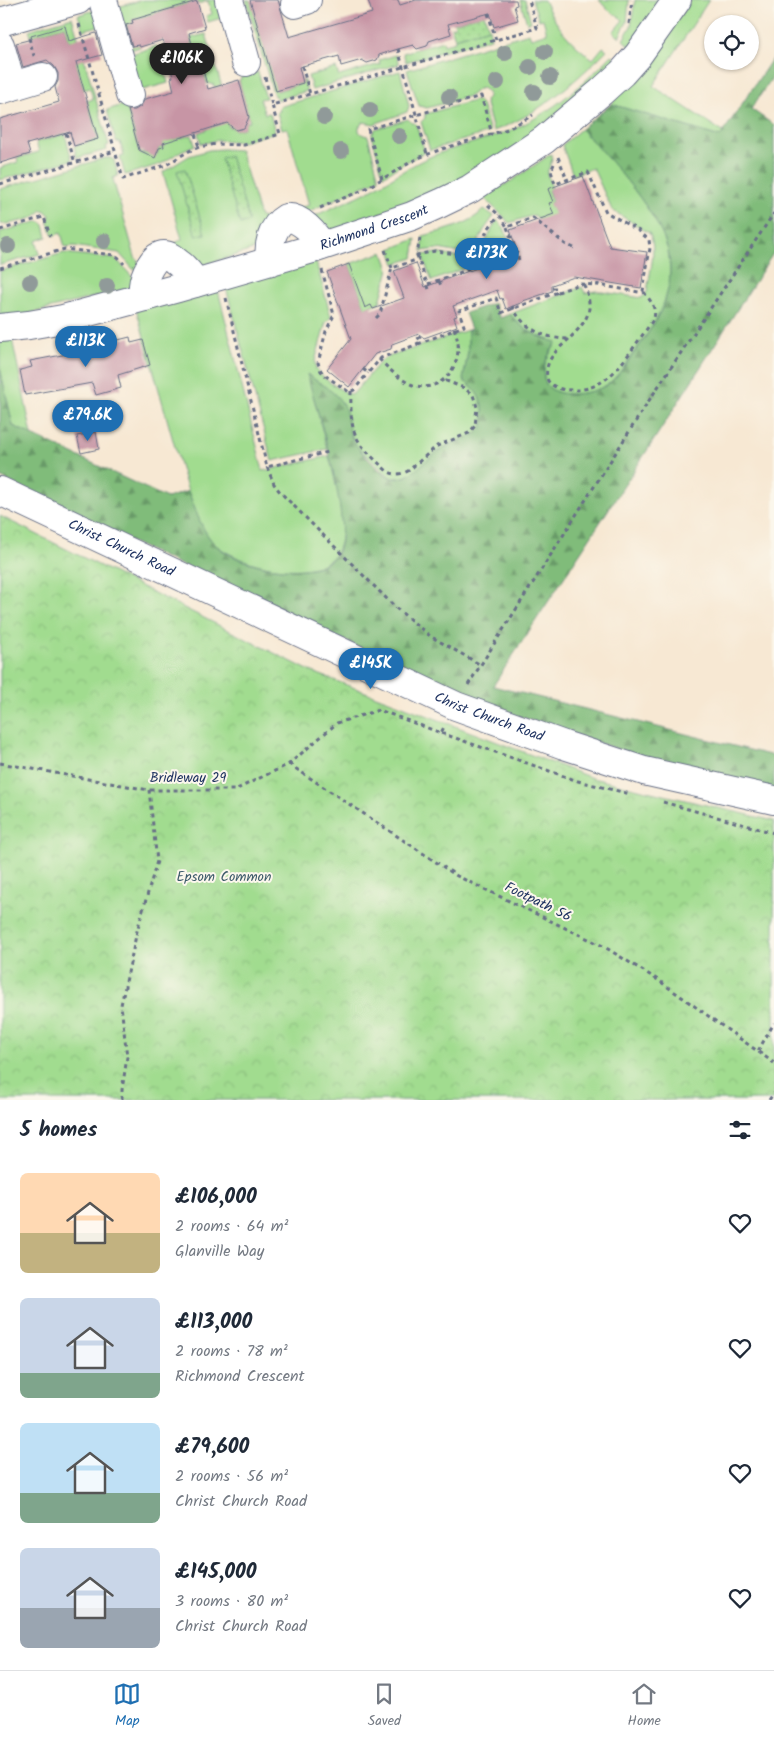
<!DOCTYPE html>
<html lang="en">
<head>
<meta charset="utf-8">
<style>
	body { margin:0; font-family:Kalam,sans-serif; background:#f6f6f7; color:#1f2937; height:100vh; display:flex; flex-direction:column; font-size:19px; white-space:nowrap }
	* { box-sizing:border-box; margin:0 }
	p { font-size:16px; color:#747a83 }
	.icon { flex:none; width:28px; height:28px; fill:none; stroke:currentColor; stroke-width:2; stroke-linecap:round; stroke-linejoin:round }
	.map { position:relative; height:1100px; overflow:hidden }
	.side { display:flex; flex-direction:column; background:#fff; flex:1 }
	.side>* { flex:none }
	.buttons { position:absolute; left:704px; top:15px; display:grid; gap:10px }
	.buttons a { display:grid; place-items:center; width:55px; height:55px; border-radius:50%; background:#fff; box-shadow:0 1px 4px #0004; font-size:25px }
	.price { position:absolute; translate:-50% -42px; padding:0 11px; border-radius:18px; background:#1f6fb2; color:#fff; font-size:16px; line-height:32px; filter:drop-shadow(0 1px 2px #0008) }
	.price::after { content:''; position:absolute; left:50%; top:30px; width:15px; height:11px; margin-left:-8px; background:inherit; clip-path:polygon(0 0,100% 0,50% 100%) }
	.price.selected { background:#222; color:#fff }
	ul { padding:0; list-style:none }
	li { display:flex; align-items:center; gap:15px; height:125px; padding:0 20px }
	li span { display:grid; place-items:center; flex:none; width:140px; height:100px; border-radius:8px; color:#555 }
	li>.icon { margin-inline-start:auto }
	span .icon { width:60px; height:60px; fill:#fffc; stroke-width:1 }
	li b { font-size:21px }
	h2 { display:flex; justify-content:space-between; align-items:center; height:60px; padding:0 20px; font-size:21px }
	.tab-bar { display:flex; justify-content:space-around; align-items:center; height:70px; border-top:1px solid #e0e1e3; background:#fff; font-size:14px; color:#747a83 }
	.tab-bar a { display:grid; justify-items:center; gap:2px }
	.tab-bar .selected { color:#1f6fb2 }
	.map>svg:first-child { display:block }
	.grass { fill:#a1dc8f; stroke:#5e8676 }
	.forest { fill:url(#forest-firs); stroke:#4e766c }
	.park { fill:url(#park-crowns); stroke:#5e8676 }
	.garden { fill:url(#garden-dots); stroke:#5e8676 }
	.building { fill:#c795a5 }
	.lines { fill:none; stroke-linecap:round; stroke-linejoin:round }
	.minor-casing { stroke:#687087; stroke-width:30 }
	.major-casing { stroke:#687087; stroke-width:30 }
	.path { stroke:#687087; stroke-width:3; stroke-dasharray:4 4; stroke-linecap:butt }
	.minor { stroke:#fff; stroke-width:28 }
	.major { stroke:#fff; stroke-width:28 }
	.tree { fill:#909a99 }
	.labels { text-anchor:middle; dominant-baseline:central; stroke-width:4; stroke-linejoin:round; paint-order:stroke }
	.street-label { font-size:14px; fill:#1b2f5e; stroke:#fbf7ec }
	.park-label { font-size:14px; fill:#3c5a6a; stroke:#fbf7ec }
</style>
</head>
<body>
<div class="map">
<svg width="774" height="1100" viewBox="0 0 774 1100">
	<defs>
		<pattern id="forest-firs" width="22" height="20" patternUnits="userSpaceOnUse" patternTransform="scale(1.25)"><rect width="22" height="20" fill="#80bc7a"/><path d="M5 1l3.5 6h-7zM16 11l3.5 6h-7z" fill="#689967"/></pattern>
		<pattern id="park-crowns" width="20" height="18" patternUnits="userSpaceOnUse" patternTransform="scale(1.25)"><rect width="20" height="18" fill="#a1dc8f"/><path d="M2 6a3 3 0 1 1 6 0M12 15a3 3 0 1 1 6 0" fill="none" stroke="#8abd7e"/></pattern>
		<pattern id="garden-dots" width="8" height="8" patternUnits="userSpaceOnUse" patternTransform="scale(1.25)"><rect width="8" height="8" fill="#a1dc8f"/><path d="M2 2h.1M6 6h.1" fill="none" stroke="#8abd7e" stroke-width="1.8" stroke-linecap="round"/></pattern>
	</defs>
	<rect width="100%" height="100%" fill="#fbf7ec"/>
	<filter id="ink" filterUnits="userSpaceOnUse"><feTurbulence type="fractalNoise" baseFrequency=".02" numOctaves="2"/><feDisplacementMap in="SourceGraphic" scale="10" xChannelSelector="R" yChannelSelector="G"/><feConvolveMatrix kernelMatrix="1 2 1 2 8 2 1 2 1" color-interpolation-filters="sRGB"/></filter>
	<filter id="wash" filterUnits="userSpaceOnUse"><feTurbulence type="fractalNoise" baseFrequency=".0096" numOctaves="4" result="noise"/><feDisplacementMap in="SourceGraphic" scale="20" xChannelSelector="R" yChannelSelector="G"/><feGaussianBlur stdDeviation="1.12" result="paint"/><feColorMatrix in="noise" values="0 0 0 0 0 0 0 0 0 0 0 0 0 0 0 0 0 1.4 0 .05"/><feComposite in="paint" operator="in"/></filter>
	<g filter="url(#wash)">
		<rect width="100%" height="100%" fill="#f7e8d3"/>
		<g class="grass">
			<polygon points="142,0 221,0 225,17 208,22 206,16 212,14 208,1 198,4 197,1 132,20 140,47 127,51 114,8"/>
			<polygon points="246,0 250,0 277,91 303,83 302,81 304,80 307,91 277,100 276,96 274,96"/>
			<polygon points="520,0 525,0 531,22 527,23"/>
			<path d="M532,0H544C555,25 571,44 593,59L603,47L607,50C575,82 537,116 493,131L485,100L488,97V92L483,88L478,89L470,96L427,108L419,106L407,70L529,33L531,38L547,33L543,19L539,20Z"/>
			<polygon points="599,0 629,0 627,22 619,37 613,32 623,20 607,9"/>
			<polygon points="635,0 671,0 633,49 623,40 631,26"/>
			<polygon points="691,0 709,0 653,86 723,132 720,137 611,104 625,89"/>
			<polygon points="99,9 103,25 83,30 78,15"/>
			<polygon points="72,17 109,145 106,146 107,150 77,158 74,146 98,139 87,101 93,99 90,88 84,90 65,26 31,36 29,30"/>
			<polygon points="489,28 491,38 406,62 403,53 443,41 444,45 455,41 455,38"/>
			<polygon points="206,34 224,94 217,96 214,85 207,83 203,70 199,71 190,38"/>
			<polygon points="157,46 168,83 135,92 125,56"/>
			<polygon points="396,55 399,64 312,90 308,76 336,68 339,76 380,64 379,60"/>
			<path d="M612,55L619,62L486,173L332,232L307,220C329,208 353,200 376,187C395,177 412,164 432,156C454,147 478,142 501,134C544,119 581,87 612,55Z"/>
			<path d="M400,71L409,106L407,112L374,124L363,122L359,127C358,133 362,135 368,136L379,179L301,215L295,209L309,205L287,128L282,129L277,112L280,111L279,107Z"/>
			<polygon points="258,72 266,98 260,99 265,114 270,113 275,132 242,142 218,140 201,144 198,133 208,129 208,128 227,122 229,127 231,127 236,130 244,128 246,122 250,122 239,80 241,79 241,77"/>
			<polygon points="477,100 482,105 490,132 430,150 421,122 425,118 425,114"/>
			<polygon points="126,104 140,153 157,154 159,148 164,147 162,142 192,135 195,145 181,151 161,164 125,175 120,157 124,156 120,142 116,142 107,110"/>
			<polygon points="408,119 411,122 416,124 425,152 406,162 383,176 372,135 375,129"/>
			<path d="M581,129C609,159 663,216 669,256C675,299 653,327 629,359C622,369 614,382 603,387C585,396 540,402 544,370C545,359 552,351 557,342C539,338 521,329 510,314L582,287L585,293L596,291L642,298L647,292C649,275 658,247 649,233L612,210L593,168L573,175L562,145Z"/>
			<polygon points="65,134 72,160 0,180 0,168 18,162 17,158 39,152 36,142"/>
			<polygon points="223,149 240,150 260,217 266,218 276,215 262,247 200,266 174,244 182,239 163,172 189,156 209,150"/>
			<polygon points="551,154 552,160 547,173 552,188 548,190 552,202 550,203 553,211 569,205 573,245 534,215 509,223 503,216 483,197 513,180"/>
			<path d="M105,158H110L114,160L118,176L113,178L114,183L135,257L143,268L134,270L119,253L74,246L65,247L61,233L53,236L48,222L50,215L44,210C38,211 39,214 34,217C28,220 6,225 0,224V189Z"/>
			<path d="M484,209L494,216L484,230L475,248L460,253L438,249L422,251L423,236C444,230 469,226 484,209Z"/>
			<polygon points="497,220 504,228 513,251 473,265 470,256 481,250"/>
			<polygon points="40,221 44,225 47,237 36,241 40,254 0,265 0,232"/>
			<polygon points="416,239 413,258 395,264 390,249"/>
			<polygon points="383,252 389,269 380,302 365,308 349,264"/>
			<polygon points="64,253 116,259 136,281 138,286 0,321 0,271"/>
			<polygon points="436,253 462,258 465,268 432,281 422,255"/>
			<path d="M315,258L331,317L326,322L315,361C315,363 315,366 316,369C319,376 346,395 353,394L381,361L385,358L468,330V352L463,380C468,384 474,388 477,393C485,405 488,427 475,436C465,442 452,442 442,449C426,459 410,483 390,477L356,446L349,429L308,375L327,449L272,461L224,280Z"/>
			<path d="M216,282L263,471L329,456C335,479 348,526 338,549C323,587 230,565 210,539C192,515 183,473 174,444C161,397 148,351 135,305Z"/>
			<polygon points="11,334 32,435 13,426 0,368 0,335"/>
		</g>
		<path class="forest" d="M774,56V75L751,109L774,125V252L652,443L493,686L774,756V791L656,762L482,704L127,540L0,477V368L13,426L167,498L188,491C196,510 202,534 218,547C241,567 325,585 339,549C351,516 317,411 307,374C319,383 335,391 342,403C349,413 348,426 351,436C355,447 379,472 390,477C407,484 420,464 432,456C439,451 446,446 455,442C473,435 487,435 483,410C481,396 474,388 463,380L468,352V330L471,329L465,313L494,303L500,318L510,314C521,329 539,338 557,342C551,351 545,359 544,369C539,402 585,396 603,387C614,382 622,369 629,360C653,327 675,299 669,256C663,216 609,159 581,129L611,104L720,137Z"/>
		<polygon class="park" points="0,516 310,671 592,778 774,821 774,1100 0,1100"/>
		<g class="garden">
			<polygon points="484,14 489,28 455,38 451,27 455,26 454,23"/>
			<polygon points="230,156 249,221 240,224 221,158"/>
			<polygon points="185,169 205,234 196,236 177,171"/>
		</g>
		<g id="blocks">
			<g class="building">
				<polygon points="250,0 278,0 289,37 372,13 368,0 398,0 400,5 416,0 516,0 517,5 514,6 518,20 494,27 490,13 448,24 451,34 429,41 427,46 417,49 413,45 398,49 379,55 377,60 367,63 362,60 341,66 339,56 299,67 303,83 276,91"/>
				<polygon points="197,1 205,28 189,33 199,71 203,70 208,89 239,80 249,117 244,128 236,130 227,123 163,143 164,147 159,148 155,158 139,150 128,110 135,110 141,106 145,99 174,91 171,78 173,77 163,40 140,47 139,45 132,46 126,25 133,23 132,20"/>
				<polygon points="65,26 69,41 96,33 102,55 76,62 98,139 74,146 70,132 27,144 30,154 0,163 0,119 59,102 55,87 58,81 58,73 54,66 47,60 23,67 16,43 32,39 31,36"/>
				<polygon points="583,176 610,247 647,252 641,288 574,277 552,285 552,291 523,301 523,302 506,309 502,298 500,299 497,290 453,306 457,316 454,317 457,326 424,338 419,334 392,344 391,349 375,354 349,387 327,369 351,339 327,272 349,264 365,308 371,305 373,309 404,298 394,271 416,263 425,287 518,253 510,230 554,214 549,203 553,202 548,189"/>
				<polygon points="130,337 131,343 143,340 150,365 118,375 121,388 96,395 92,383 25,395 20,370 32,367 30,361 94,349 94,346"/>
				<polygon points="96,432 99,449 81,453 77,436"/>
			</g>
		</g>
	</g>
	<g filter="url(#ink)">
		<use href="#blocks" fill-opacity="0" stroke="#687087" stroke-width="1"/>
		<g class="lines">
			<defs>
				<g id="minor">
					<polyline points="103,0 130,95"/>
					<polyline points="229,0 246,62"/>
					<polyline points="295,4 307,0"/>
					<polyline points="0,22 78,0"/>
					<polyline points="0,45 12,86"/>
					<polyline points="0,90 43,77"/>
					<path d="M271,261C267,246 272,226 286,218C299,216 317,235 321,246"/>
					<path d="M145,297C144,293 143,290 143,286C144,276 153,255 164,255C171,255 176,262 181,265C187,271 192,275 195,283"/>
					<path id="s1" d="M0,328L29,325L63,319L178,288L319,247L412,216L441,203L470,189L544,140L601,92L622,73L638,55L677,0"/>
				</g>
				<g id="major">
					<path id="s2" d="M0,491L456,706L564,745L644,771L774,800"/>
				</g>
			</defs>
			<use href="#minor" class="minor-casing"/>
			<use href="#major" class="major-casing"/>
			<g class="path">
				<polyline points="488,13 496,40"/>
				<polyline points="79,24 123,179 166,165 189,151 199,147 216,144 244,145 280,134 272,105"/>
				<polyline points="629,24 632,0"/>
				<polyline points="29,38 34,56"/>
				<polyline points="398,49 427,154"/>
				<polyline points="302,66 310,94"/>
				<polyline points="265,77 272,105 537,28 529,0"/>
				<polyline points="66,133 75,163"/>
				<polyline points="195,134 199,147"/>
				<polyline points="558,157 568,182"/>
				<polyline points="554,164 551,171 555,184 588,172 606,212 639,231 649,240 650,248 643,291 639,292 598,285"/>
				<polyline points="382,179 368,129 481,96 492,134"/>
				<polyline points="0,184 115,151"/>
				<polyline points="488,205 502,218 507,227 533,218 565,244 574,248"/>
				<polyline points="320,208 363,190 418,158 442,149 508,129 533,115"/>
				<polyline points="507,227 519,260"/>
				<polyline points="0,230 44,217 50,236"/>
				<polyline points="420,238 417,255 435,251 464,255 474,252 479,247 488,229 499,215"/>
				<polyline points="385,250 392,268"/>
				<polyline points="417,255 430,292"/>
				<polyline points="464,255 470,271"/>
				<polyline points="499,258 502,266"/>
				<polyline points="0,268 65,249 114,255 118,257 124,264"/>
				<polyline points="322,270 334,315 326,331 318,363 321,371 326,376 349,392 354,390 368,373"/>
				<polyline points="439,281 442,288"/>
				<polyline points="428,284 516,252"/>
				<polyline points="552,288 556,288 558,292 580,284 598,285 598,282"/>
				<polyline points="226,298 267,467 328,452"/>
				<path d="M512,306C523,329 545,339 569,339C589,319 595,309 583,283"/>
				<polyline points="376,318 380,314 392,268 419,259"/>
				<path d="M569,339C557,350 542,362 548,381C555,389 563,390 573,390C603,390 618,369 634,347C641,337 648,328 654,318C657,307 649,299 643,291"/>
				<polyline points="418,344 464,326 459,311 496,298 501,313 558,292"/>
				<path d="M379,359C389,369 400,380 413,385C437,393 457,373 458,350C459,342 456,335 454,327"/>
				<polyline points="363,369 368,373 381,358 418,344 416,340 422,336"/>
				<path d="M351,391C350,437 354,440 387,471C394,475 400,475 408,471L437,446L469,433L475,426L477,407L473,395L464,388L444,380"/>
				<polyline points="267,467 274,484 280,492 396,608 430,636 481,665"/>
				<polyline points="468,685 646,405 774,213"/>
				<polyline points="441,733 578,781 630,794"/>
				<polyline points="0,763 149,790 235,790 289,764 337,723 379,710 441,733 445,725"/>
				<polyline points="289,764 457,876 603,946 658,980 774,1063"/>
				<polyline points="663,802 774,833"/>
				<polyline points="758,1051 774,1023"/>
				<polyline points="122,1100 122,1090 127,1057 121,1005 137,931 157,861 149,790"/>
				<polyline points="769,1100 774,1093"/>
			</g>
			<use href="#minor" class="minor"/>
			<use href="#major" class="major"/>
		</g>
		<g class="tree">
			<circle cx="545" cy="52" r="8"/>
			<circle cx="505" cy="53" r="8"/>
			<circle cx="530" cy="67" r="8"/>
			<circle cx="550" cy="77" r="8"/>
			<circle cx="497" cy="82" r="8"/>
			<circle cx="534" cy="92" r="8"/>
			<circle cx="449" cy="97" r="8"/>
			<circle cx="370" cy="110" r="8"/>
			<circle cx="324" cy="117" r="8"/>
			<circle cx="399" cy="136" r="8"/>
			<circle cx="341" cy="151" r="8"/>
			<circle cx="104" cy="241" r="8"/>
			<circle cx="8" cy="246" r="8"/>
			<circle cx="30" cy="282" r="8"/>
			<circle cx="107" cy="286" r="8"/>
		</g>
	</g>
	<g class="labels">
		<g class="street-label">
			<text stroke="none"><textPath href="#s1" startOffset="388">Richmond Crescent</textPath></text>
			<text stroke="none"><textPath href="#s2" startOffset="134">Christ Church Road</textPath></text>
			<text stroke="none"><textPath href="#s2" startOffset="539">Christ Church Road</textPath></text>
			<text x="188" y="778">Bridleway 29</text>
			<text transform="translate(538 902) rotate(26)">Footpath 56</text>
		</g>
		<g class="park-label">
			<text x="224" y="877">Epsom Common</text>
		</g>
	</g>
</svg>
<div class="buttons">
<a><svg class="icon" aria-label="locate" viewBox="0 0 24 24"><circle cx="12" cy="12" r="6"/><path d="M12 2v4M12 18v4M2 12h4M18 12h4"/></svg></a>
</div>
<b class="price selected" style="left:182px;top:85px">£106K</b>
<b class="price" style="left:487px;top:280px">£173K</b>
<b class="price" style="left:86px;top:368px">£113K</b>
<b class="price" style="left:88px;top:442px">£79.6K</b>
<b class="price" style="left:371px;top:690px">£145K</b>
</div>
<section class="side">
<h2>5 homes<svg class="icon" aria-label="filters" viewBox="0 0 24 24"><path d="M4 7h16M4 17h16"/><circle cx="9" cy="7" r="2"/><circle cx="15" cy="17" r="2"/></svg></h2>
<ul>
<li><span style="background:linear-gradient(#ffd9b3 60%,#c2b280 0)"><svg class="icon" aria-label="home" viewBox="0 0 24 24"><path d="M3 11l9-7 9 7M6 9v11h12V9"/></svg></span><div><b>£106,000</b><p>2 rooms · 64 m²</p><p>Glanville Way</p></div><svg class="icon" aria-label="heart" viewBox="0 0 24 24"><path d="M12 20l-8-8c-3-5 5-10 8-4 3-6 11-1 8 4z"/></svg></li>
<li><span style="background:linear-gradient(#c9d6e8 75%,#7fa58c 0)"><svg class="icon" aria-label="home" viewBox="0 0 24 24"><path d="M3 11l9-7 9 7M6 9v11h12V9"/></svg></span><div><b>£113,000</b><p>2 rooms · 78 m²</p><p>Richmond Crescent</p></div><svg class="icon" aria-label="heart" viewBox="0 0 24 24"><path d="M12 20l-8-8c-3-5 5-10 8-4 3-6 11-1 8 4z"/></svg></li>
<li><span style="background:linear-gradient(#bfe0f5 70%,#7fa58c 0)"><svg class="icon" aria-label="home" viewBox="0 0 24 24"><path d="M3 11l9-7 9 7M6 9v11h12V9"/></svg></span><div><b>£79,600</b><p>2 rooms · 56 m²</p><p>Christ Church Road</p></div><svg class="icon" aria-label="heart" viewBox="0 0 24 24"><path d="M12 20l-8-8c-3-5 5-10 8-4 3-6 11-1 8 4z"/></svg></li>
<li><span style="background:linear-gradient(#c9d6e8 60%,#9aa5b1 0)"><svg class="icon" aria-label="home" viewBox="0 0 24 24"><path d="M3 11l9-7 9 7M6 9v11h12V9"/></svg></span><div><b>£145,000</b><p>3 rooms · 80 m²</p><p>Christ Church Road</p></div><svg class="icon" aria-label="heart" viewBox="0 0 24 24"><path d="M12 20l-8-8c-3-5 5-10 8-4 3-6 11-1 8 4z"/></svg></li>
</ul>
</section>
<nav class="tab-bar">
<a class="selected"><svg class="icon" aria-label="map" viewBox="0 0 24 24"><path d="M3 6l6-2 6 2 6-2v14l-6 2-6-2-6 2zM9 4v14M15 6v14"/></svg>Map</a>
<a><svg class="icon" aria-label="saved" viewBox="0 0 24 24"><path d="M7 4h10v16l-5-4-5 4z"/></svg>Saved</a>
<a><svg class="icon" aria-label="home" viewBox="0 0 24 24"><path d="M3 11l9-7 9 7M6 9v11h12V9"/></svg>Home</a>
</nav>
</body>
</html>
